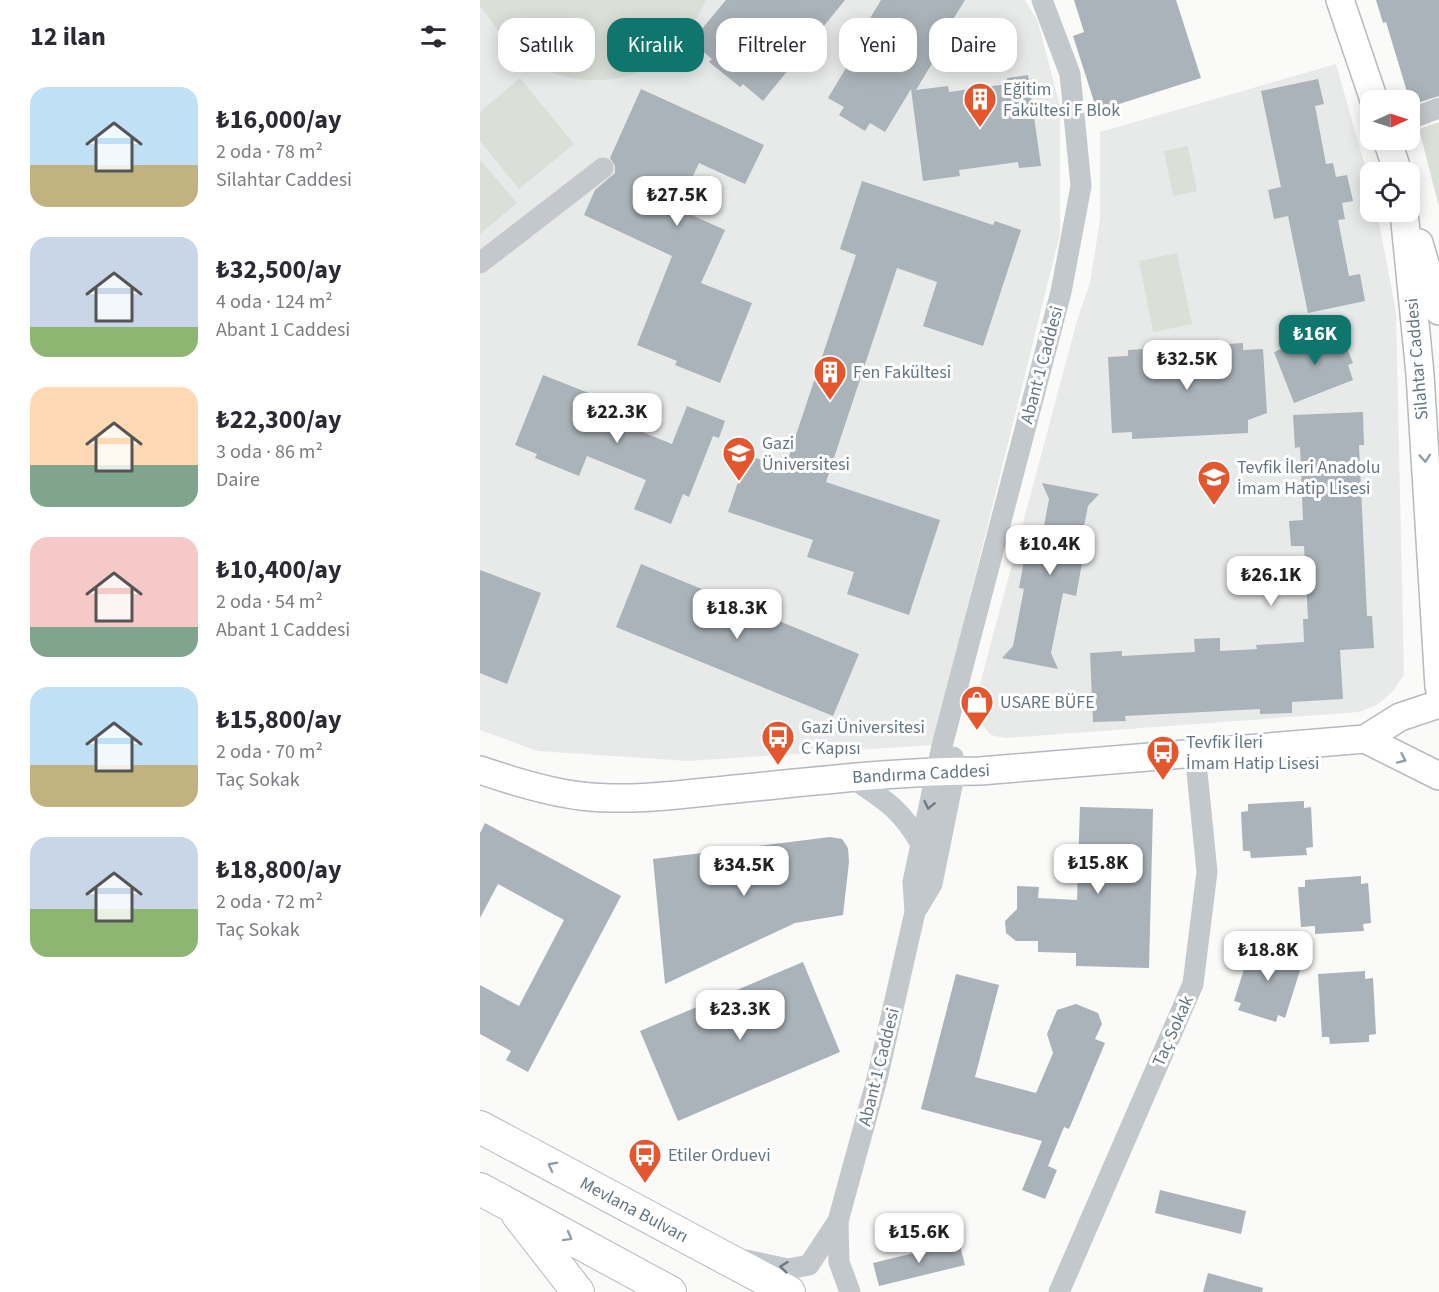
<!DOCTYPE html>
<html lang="tr">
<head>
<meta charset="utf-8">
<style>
	body { margin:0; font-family:"Source Sans 3",sans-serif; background:#f7f7f7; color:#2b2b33; height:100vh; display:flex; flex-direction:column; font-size:22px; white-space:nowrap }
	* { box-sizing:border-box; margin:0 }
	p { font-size:20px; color:#7c7c81 }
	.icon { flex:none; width:33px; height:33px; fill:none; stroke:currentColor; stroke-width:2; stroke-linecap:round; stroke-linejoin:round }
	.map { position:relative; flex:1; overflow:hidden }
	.details { display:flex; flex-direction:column; background:#fff; width:480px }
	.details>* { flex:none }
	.guide { position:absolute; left:18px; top:18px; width:570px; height:54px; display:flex; gap:12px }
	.needle { width:39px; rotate:87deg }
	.controls { position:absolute; left:880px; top:90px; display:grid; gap:12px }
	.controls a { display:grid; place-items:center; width:60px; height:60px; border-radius:12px; background:#fff; box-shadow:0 3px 15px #0003; font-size:30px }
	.price { position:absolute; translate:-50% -51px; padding:0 14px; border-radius:12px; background:#fff; color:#222; font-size:20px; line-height:39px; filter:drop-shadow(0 2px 3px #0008) }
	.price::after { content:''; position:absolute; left:50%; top:36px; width:18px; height:14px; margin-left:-9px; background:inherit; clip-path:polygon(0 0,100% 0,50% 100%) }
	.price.current { background:#0f766e; color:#fff }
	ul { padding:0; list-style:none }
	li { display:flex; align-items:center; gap:18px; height:150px; padding:0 30px }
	li span { display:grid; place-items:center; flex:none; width:168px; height:120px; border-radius:18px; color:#555 }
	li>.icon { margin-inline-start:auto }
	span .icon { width:72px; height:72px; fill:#fffc; stroke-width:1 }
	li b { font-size:26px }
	h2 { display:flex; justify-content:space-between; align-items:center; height:72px; padding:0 30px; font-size:26px }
	.chip { padding:0 21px; border-radius:18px; background:#fff; box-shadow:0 3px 15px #0003; font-size:21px; line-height:54px }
	.chip.current { background:#0f766e; color:#fff }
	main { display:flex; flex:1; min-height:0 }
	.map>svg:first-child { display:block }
	.built { fill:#e8e9e9 }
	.green { fill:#dadfd7 }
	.building { fill:#aab3b9 }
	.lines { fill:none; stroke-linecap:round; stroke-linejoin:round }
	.major-casing { stroke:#b5babe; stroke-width:30 }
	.highway-casing { stroke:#b4b9bd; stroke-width:34 }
	.minor { stroke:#c3c8cc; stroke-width:21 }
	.major { stroke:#fff; stroke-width:27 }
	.highway { stroke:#fff; stroke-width:32 }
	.oneway { stroke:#939fa8 }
	.oneway2 { stroke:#6a7a87 }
	.labels { text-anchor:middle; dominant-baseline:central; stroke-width:6; stroke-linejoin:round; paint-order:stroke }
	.poi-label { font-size:18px; fill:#657683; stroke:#fff; text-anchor:start }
	.street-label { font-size:18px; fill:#657683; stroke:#fff }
</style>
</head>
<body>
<main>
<section class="details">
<h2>12 ilan<svg class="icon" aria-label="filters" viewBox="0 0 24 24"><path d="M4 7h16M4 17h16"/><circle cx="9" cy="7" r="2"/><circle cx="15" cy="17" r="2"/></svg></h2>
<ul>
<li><span style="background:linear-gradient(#bfe0f5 65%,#c2b280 0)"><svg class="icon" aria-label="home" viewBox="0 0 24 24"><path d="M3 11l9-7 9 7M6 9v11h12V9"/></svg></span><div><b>₺16,000/ay</b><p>2 oda · 78 m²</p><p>Silahtar Caddesi</p></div></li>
<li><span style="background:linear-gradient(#c9d6e8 75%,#8fb573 0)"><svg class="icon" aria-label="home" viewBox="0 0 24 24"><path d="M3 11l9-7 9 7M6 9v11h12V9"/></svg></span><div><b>₺32,500/ay</b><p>4 oda · 124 m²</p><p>Abant 1 Caddesi</p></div></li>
<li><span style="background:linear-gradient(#ffd9b3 65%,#7fa58c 0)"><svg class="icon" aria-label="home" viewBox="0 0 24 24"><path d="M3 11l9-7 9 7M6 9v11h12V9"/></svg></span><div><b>₺22,300/ay</b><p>3 oda · 86 m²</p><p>Daire</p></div></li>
<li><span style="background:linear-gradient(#f6c9c9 75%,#7fa58c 0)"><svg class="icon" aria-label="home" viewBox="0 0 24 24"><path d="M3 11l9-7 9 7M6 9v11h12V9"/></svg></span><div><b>₺10,400/ay</b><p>2 oda · 54 m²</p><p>Abant 1 Caddesi</p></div></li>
<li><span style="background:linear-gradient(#bfe0f5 65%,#c2b280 0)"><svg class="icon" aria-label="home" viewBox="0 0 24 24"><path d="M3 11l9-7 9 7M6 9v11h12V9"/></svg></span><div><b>₺15,800/ay</b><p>2 oda · 70 m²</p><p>Taç Sokak</p></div></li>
<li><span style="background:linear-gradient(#c9d6e8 60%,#8fb573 0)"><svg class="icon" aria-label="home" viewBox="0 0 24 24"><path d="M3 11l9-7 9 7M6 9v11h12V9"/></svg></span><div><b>₺18,800/ay</b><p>2 oda · 72 m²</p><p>Taç Sokak</p></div></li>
</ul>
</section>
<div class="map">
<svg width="959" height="1292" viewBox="0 0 959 1292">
	<rect width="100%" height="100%" fill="#fafaf8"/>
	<g class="built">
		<polygon points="0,0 545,0 558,22 580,106 580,234 453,745 208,761 58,751 0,730"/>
		<polygon points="856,64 891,187 891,212 897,212 916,312 924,675 912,692 897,705 879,712 525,738 511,735 497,719 496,699 598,317 610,283 620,219 620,132"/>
	</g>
	<g class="green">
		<path d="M0,0H226C217,18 206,39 190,53C151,88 87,88 44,59C27,47 13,22 0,6Z"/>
		<polygon points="40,78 94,144 39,189 0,141 0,112"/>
		<polygon points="959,122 959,207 939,129"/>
		<polygon points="708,146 717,191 693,196 684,151"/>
		<polygon points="0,160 37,203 0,234"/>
		<polygon points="697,253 712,324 673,332 659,261"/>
	</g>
	<g class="building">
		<polygon points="246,0 365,0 283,101 263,84 260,87 229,62 232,59 211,42"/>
		<polygon points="401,0 485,0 472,21 476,24 436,90 468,86 469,92 527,84 527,78 548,75 561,166 539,168 538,162 479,170 480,176 443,181 431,89 405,132 390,123 385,131 359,115 364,107 348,98 384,38 380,35"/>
		<polygon points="594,0 696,0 721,78 617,111 593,36 604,32"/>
		<polygon points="896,0 959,0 959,96 931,105 906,22 903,23"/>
		<polygon points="838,79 844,104 835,106 846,164 853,163 856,177 867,175 873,201 862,203 865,219 858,220 869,276 880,274 885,301 828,313 808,216 794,219 788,190 801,187 781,91"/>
		<polygon points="161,89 284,145 265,184 219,163 198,209 245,230 221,283 272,303 240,383 195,365 197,361 157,345 192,256 104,215 115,190 135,173 135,166 130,158"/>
		<polygon points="382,181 513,225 515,221 541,230 503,346 443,326 457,282 417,268 346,482 460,520 429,615 367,594 374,572 327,557 333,540 248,512 267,455 305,468 376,255 360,249"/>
		<polygon points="854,329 859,343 864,341 873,363 868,365 873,380 814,403 794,352"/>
		<polygon points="763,343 763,350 783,349 787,413 768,420 768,433 652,439 652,432 632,433 628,357 648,356 648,350"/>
		<polygon points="63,375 129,401 123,416 192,444 207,406 245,421 239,438 233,436 209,497 203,494 191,524 154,509 166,480 107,456 99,476 55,458 57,454 35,445"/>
		<polygon points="883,412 884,445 879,445 887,616 892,616 894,648 860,650 863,699 812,702 812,713 780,714 780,709 743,711 645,716 646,721 613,722 610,653 642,651 642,656 715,652 714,639 740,638 740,651 777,649 776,645 824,642 823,619 828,619 824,546 811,546 809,521 823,520 820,447 815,448 813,415"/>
		<polygon points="562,483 619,494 608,506 597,562 602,563 596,596 583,593 571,653 578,669 522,658 533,646 544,589 539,588 545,555 558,558 569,499"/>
		<polygon points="161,564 379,654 353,716 136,627"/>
		<polygon points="0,570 61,593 27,684 0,673"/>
		<polygon points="824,801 824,808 831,807 833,847 826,848 827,855 771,858 770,851 763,851 761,812 768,811 768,804"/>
		<polygon points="600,807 673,809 669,968 596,966 596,953 558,952 558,941 536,941 526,933 525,921 537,909 537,886 559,887 558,898 597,900"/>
		<polygon points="5,823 141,896 48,1072 26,1060 31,1051 0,1034 0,985 39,1006 84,920 18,884 0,918 0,833"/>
		<polygon points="350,837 362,839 368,848 369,862 363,915 315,923 185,984 173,859"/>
		<polygon points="881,876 881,884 888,883 889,894 891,923 883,924 884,931 835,934 835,926 821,927 818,887 825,887 825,880"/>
		<polygon points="780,943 818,955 816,962 822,964 805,1018 798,1015 796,1022 758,1010 761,1003 754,1001 771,947 778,950"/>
		<polygon points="323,962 360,1052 198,1121 160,1031"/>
		<polygon points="885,971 885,979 893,978 896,1034 889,1035 889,1042 850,1044 849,1037 842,1037 838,974"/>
		<polygon points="476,974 519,985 495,1077 556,1093 573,1053 567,1034 577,1010 596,1004 618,1013 622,1024 615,1039 625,1043 589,1129 584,1127 568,1166 577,1170 565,1199 542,1190 562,1141 441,1109"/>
		<polygon points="680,1190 766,1211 761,1234 675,1213"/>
		<polygon points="479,1242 485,1265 399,1286 393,1263"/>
		<polygon points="728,1273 783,1288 782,1292 723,1292"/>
	</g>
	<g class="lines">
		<defs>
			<g id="major">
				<polyline points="860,0 894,100"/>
				<polyline points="907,140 918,172"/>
				<polyline points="924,212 940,374 959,687"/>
				<polyline points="939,243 959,311"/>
				<polyline points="885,739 959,776"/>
				<path d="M0,770C32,781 67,792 101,796C152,802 204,794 255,789C337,781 418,771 500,771L885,739L920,717L959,704"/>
			</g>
			<g id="highway">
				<polyline points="0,1127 309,1292"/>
				<polyline points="0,1189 190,1292"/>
				<polyline points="38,1215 98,1292"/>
			</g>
		</defs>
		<use href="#major" class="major-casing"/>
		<use href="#highway" class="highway-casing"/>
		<g class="minor">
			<polyline points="930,119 959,108"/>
			<polyline points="0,263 123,168"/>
			<path d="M372,778C406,801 420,808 441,844"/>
			<polyline points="435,912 452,884 475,771 473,757"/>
			<polyline points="358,1221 359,1262 370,1292"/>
			<polyline points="266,1260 308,1269 329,1265 358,1221 397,1079 435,912 433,882 462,746 581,292 601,186 590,74 562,0"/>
			<polyline points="579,1292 713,984 727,872 715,752"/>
		</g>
		<use href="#major" class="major"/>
		<use href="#highway" class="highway"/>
	</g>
	<defs><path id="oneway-chevron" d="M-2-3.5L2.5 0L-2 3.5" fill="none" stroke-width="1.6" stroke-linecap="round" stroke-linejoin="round" transform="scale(1.5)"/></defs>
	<g class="oneway">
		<use href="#oneway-chevron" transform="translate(945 458) rotate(86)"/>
		<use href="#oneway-chevron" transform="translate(922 759) rotate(24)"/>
		<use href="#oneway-chevron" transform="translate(72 1166) rotate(-152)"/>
		<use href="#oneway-chevron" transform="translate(88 1237) rotate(29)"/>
	</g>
	<g class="oneway2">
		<use href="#oneway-chevron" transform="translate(449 805) rotate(102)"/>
		<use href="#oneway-chevron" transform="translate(304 1267) rotate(-174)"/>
	</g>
	<defs>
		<symbol id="building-pin" viewBox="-11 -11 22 30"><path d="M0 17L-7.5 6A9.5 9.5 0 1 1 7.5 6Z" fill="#e4572e" stroke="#fff"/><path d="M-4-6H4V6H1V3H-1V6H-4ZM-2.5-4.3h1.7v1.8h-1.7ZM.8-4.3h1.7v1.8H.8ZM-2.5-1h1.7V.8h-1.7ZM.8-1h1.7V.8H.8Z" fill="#fff"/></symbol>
		<symbol id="university-pin" viewBox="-11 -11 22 30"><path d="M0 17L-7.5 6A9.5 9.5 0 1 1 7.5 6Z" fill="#e4572e" stroke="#fff"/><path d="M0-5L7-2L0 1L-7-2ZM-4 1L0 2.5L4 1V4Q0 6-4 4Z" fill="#fff"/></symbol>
		<symbol id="school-pin" viewBox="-11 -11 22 30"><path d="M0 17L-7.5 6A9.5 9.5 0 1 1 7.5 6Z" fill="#e4572e" stroke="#fff"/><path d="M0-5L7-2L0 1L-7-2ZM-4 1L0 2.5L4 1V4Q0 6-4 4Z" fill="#fff"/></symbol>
		<symbol id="shop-pin" viewBox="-11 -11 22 30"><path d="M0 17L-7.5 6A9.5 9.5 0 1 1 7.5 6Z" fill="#e4572e" stroke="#fff"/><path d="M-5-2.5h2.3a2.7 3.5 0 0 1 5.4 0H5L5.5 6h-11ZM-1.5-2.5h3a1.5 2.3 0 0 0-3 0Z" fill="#fff"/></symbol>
		<symbol id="bus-pin" viewBox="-11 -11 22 30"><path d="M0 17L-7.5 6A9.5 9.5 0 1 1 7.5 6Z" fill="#e4572e" stroke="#fff"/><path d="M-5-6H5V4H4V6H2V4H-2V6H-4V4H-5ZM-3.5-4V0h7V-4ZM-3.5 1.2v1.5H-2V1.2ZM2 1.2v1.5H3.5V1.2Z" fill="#fff"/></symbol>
	</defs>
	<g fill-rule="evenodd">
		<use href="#building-pin" x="481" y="80" width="38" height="52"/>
		<use href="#building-pin" x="331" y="353" width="38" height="52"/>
		<use href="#university-pin" x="240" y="434" width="38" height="52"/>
		<use href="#school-pin" x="715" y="458" width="38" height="52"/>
		<use href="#shop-pin" x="478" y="683" width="38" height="52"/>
		<use href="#bus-pin" x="279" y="718" width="38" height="52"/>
		<use href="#bus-pin" x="664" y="733" width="38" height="52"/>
		<use href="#bus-pin" x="146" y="1136" width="38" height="52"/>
	</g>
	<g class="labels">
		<g class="poi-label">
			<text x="523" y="89">Eğitim<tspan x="523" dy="21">Fakültesi F Blok</tspan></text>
			<text x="373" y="372">Fen Fakültesi</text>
			<text x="282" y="443">Gazi<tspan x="282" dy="21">Üniversitesi</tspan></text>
			<text x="757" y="467">Tevfik İleri Anadolu<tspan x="757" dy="21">İmam Hatip Lisesi</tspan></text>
			<text x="520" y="702">USARE BÜFE</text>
			<text x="321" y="727">Gazi Üniversitesi<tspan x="321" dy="21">C Kapısı</tspan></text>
			<text x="706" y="742">Tevfik İleri<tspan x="706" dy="21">İmam Hatip Lisesi</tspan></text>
			<text x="188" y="1155">Etiler Orduevi</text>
		</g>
		<g class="street-label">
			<text transform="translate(937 359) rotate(-95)">Silahtar Caddesi</text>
			<text transform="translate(562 365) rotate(-75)">Abant 1 Caddesi</text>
			<text transform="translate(441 774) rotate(-3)">Bandırma Caddesi</text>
			<text transform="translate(693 1031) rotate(-66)">Taç Sokak</text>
			<text transform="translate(399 1067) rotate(-76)">Abant 1 Caddesi</text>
			<text transform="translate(154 1210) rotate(28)">Mevlana Bulvarı</text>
		</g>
	</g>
</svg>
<div class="controls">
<a><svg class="needle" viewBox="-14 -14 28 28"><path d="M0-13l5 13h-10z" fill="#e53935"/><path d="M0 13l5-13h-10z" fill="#7c7c81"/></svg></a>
<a><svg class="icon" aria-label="locate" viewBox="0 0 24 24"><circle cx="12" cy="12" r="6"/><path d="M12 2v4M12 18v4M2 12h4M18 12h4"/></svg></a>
</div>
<b class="price" style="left:197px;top:227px">₺27.5K</b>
<b class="price current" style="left:835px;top:366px">₺16K</b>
<b class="price" style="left:707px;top:391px">₺32.5K</b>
<b class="price" style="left:137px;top:444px">₺22.3K</b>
<b class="price" style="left:570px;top:576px">₺10.4K</b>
<b class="price" style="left:791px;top:607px">₺26.1K</b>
<b class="price" style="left:257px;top:640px">₺18.3K</b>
<b class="price" style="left:618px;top:895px">₺15.8K</b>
<b class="price" style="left:264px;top:897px">₺34.5K</b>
<b class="price" style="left:788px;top:982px">₺18.8K</b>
<b class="price" style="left:260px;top:1041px">₺23.3K</b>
<b class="price" style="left:439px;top:1264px">₺15.6K</b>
<div class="guide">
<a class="chip">Satılık</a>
<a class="chip current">Kiralık</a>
<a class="chip">Filtreler</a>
<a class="chip">Yeni</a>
<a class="chip">Daire</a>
</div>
</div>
</main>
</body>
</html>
